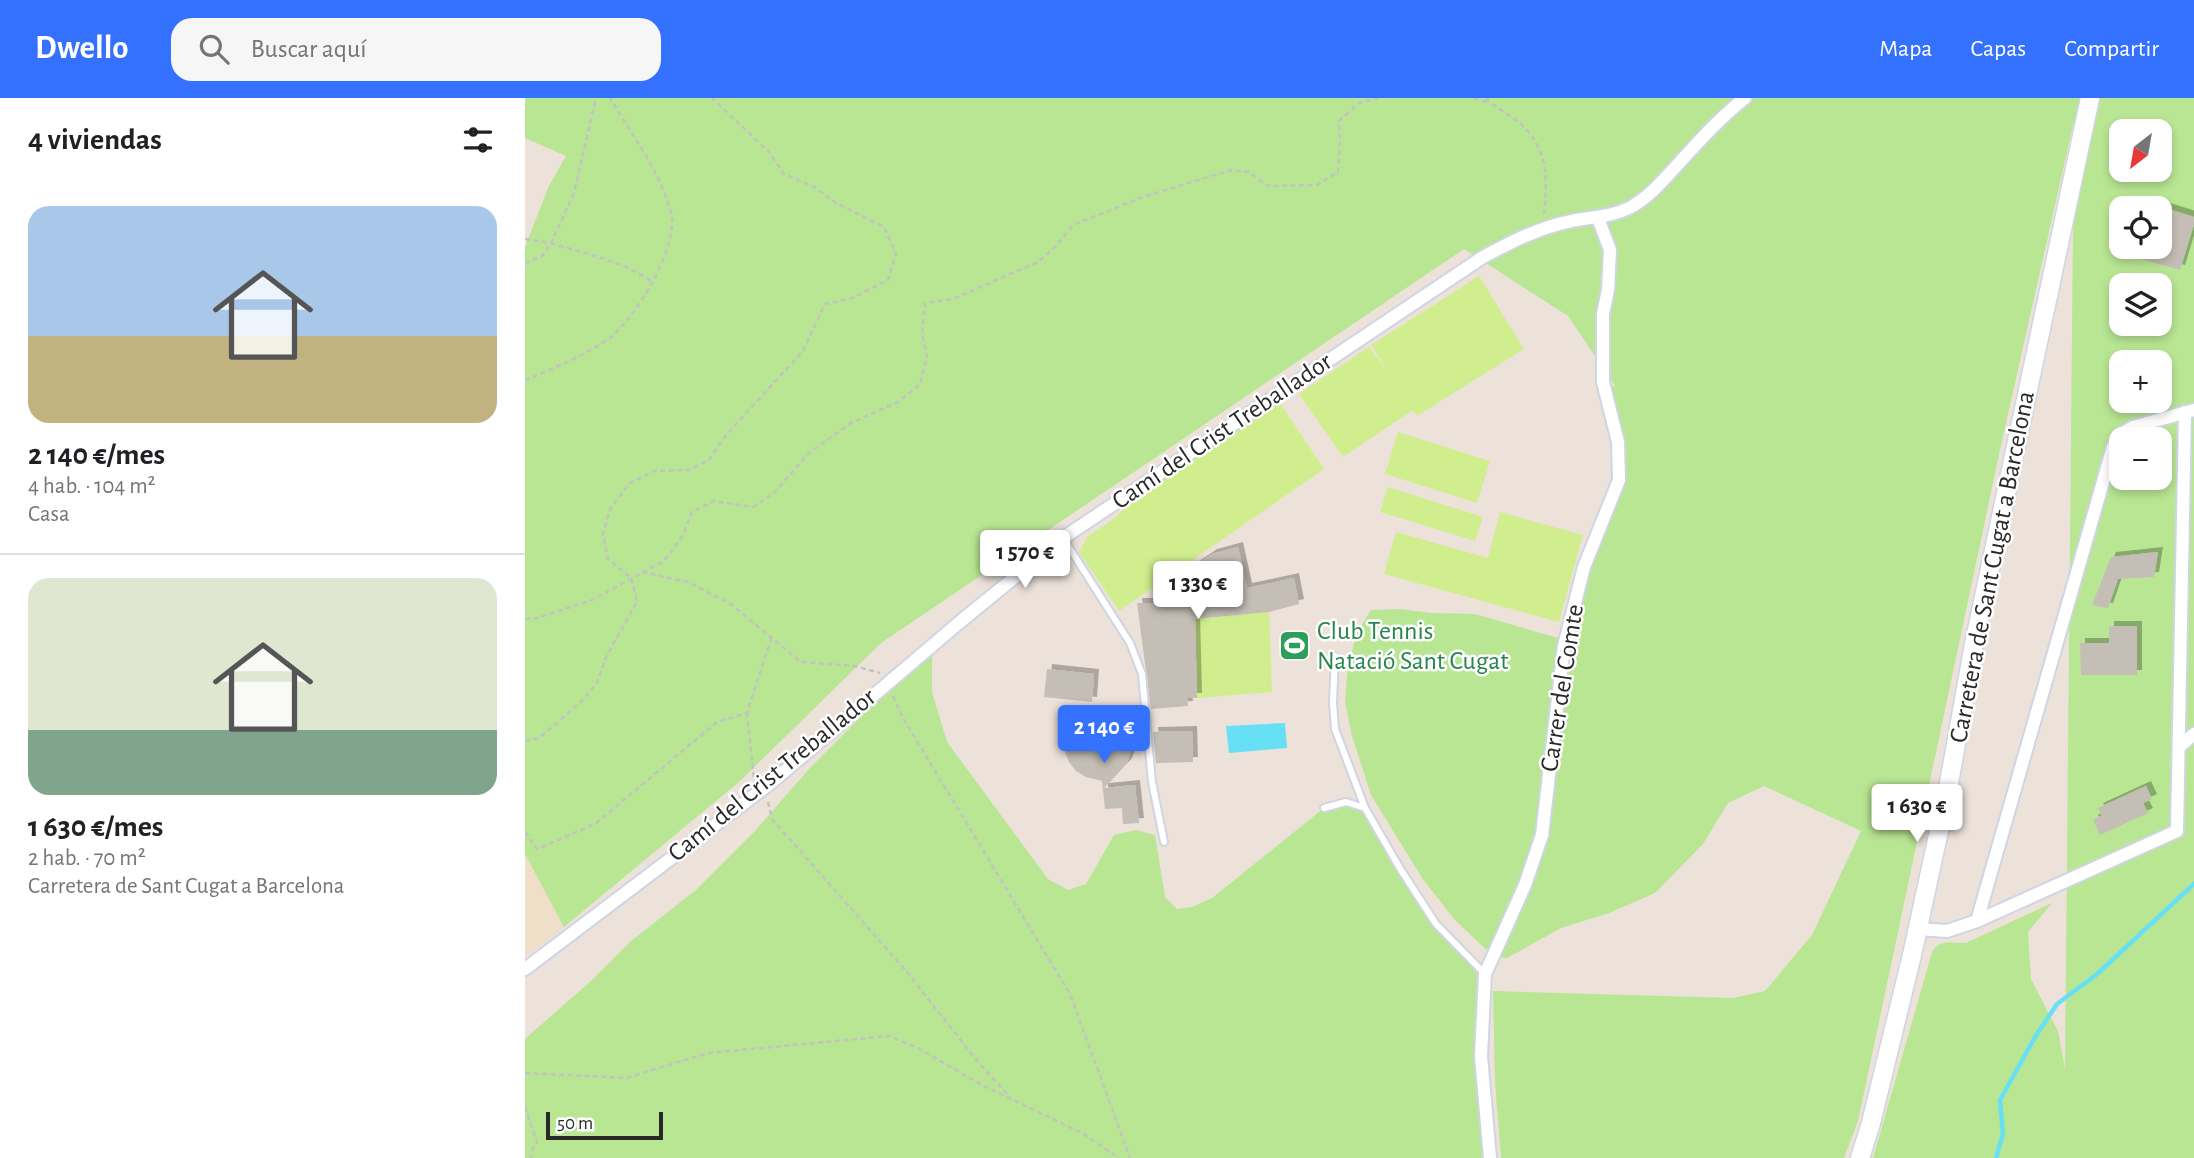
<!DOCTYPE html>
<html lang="es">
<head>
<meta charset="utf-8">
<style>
	body { margin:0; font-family:"Alegreya Sans",sans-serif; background:#f6f6f6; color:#202124; height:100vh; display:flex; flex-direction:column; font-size:26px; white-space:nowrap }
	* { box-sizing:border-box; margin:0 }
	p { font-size:23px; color:#757577 }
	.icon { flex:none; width:38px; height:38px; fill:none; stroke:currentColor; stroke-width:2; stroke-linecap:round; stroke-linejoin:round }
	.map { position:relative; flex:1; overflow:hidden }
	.details { display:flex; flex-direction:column; background:#fff; width:525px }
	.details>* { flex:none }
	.needle { width:46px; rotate:211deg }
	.tools { position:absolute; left:1584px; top:21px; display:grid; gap:14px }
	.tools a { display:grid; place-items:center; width:63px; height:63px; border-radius:14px; background:#fff; box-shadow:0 4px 10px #0003; font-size:35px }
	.scale { position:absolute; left:21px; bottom:18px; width:117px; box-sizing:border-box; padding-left:7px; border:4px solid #292929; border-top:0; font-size:19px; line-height:24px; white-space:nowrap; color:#292929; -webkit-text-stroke:5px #fff; paint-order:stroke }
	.price { position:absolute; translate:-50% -60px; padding:0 16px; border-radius:7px; background:#fff; color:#222; font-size:23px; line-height:46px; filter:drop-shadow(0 2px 4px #0008) }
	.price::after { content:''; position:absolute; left:50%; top:42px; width:21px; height:16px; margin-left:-10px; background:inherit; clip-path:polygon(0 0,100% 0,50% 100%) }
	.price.selected { background:#3471ff; color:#fff }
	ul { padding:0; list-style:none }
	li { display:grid; align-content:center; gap:14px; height:371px; padding:0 28px }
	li+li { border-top:2px solid #e0e0e0 }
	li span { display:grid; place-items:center; height:217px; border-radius:21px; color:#555 }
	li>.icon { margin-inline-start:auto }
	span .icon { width:126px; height:126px; fill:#fffc; stroke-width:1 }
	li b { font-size:30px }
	h2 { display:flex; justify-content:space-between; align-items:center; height:84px; padding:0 28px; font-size:30px }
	header { display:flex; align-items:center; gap:42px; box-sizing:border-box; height:98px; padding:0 35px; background:#3471ff; color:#fff }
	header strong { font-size:33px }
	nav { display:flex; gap:38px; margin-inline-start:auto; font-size:24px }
	.search { width:490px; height:63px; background:#f6f6f6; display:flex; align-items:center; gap:18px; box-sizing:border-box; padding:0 24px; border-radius:21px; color:#757577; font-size:26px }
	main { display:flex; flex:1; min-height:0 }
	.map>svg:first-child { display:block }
	.education { fill:#efdec8 }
	.green { fill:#b9e693; fill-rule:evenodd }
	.pitch { fill:#d0ee8e }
	.water { fill:#67dff4 }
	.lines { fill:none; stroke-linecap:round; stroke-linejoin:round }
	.stream { stroke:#67dff4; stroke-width:4.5 }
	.building { fill:#c4beb6; filter:url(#shadow) }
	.service-casing { stroke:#cfd5e3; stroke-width:10 }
	.minor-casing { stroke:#cfd5e3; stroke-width:16 }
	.secondary-casing { stroke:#cfd5e3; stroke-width:21 }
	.path { stroke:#c3c3c3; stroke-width:2.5; stroke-dasharray:5 3.5; stroke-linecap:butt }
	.service { stroke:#fff; stroke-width:6 }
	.minor { stroke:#fff; stroke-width:12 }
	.secondary { stroke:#fff; stroke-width:18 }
	.labels { text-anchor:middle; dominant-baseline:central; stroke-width:5; stroke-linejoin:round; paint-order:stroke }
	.street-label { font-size:26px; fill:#292929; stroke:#fff }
	.leisure-label { font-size:26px; fill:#27864d; stroke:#fff; text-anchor:start }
</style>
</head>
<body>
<header>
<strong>Dwello</strong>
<div class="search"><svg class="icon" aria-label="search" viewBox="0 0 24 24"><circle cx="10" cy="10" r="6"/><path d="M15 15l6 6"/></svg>Buscar aquí</div>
<nav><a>Mapa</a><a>Capas</a><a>Compartir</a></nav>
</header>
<main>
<section class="details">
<h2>4 viviendas<svg class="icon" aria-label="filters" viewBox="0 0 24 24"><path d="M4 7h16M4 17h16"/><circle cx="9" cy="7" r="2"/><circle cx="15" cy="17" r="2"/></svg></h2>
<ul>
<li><span style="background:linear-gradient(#a9c7e8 60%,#c2b280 0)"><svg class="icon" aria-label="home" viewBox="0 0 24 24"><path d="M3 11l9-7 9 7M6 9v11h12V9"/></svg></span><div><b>2 140 €/mes</b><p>4 hab. · 104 m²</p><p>Casa</p></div></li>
<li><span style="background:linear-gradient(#dfe7d0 70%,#7fa58c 0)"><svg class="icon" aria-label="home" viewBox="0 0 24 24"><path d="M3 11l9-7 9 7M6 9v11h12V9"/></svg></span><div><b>1 630 €/mes</b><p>2 hab. · 70 m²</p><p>Carretera de Sant Cugat a Barcelona</p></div></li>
</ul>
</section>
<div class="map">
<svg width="1669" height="1060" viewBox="0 0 1669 1060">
	<defs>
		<filter id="shadow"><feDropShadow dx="5" dy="-5" stdDeviation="0" flood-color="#0004"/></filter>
	</defs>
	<rect width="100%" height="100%" fill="#ece2da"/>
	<polygon class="education" points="0,756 39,829 0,859"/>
	<g class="green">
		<path d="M0,0H1669V1060H1348L1407,854C1416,840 1426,846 1441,845L1527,805L1503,834L1506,881L1533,933L1540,971L1549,23L1476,347L1333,1023L1319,1060H976L970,984L968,893L1208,900L1240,893L1287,837L1336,733L1239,688L1203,705L1178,746L1130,795L1084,815L1036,830L982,860L968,858L929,821L897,780L846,697L827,638L820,604L822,576L831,536L846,512L874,511L907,515L950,516L1040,542L1094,382L1078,284L1091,289L1043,218L939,151L356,545L215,683L39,829L0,756V149L23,90L41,58L0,40ZM1596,33H1634V72H1596ZM1596,110H1634V149H1596ZM1596,187H1634V226H1596ZM1596,264H1634V303H1596ZM1596,341H1634V380H1596Z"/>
		<polygon points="407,547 407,594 422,644 523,781 543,792 561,786 589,737 611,732 630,737 640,799 652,811 667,809 687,800 799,710 821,704 840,710 911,825 960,876 956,958 965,1060 0,1060 0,941 67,882 105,844 172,791 231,732 283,672"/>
	</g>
	<g class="pitch">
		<polygon points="954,178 999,251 892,318 888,312 818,359 774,296 844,249 862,272 846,247"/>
		<polygon points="755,305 799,371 594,513 554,454 563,438 586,423 616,396"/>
		<polygon points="873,334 965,363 952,405 860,376"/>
		<polygon points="863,389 958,419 950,443 855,414"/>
		<polygon points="975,414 1058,437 1034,524 859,476 871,434 963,460"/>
		<polygon points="744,514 747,594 672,600 670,521"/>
	</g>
	<polygon class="water" points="760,625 762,650 704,655 701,628"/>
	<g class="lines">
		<polyline class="stream" points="1471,1060 1478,1036 1475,1002 1510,939 1532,906 1571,877 1669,786"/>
	</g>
	<g class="building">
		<polygon points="1634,108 1669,119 1669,126 1655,172 1616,161 1620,149 1634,149"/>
		<polygon points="713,449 722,490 769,480 774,506 744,514 670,521 672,600 662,600 663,608 626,611 612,505 641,505 638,489 687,456"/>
		<polygon points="1633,454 1629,479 1593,481 1583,510 1567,507 1586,459"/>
		<polygon points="1584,528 1612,528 1612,577 1556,577 1555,545 1584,545"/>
		<polygon points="522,571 569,576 567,604 519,599"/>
		<polygon points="557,617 559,636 603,635 608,647 602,665 579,690 610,687 614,725 598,726 597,710 580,711 577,683 561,679 551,673 544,664 540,654 541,635 548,625"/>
		<polygon points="667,633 668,664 631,665 628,634"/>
		<polygon points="1621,688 1627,701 1618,705 1623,715 1575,737 1568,722 1577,717 1573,710"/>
	</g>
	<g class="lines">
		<defs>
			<g id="service">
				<polyline points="538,440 605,545 617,576 627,684 639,744"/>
				<polyline points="810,558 808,605 810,631 840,710"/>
				<polyline points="799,710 821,704 840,710 876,772 911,826 960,876"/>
			</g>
			<g id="minor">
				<polyline points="1654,649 1669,636"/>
				<polyline points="1452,823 1588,349 1596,336 1608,329 1669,312"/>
				<polyline points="1393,831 1422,833 1452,823 1652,733 1660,314"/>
				<path d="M0,871L247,684L436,523L538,440L958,159C986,144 1015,129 1047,123C1066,119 1086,119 1104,110C1125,99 1139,81 1155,64C1176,41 1196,19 1220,0"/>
				<polyline points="965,1060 956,958 960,876 1000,787 1017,737 1039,548 1059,469 1094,382 1093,344 1078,284 1078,216 1083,192 1085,152 1073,120"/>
			</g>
			<polyline id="secondary" points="1335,1060 1346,1025 1387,857 1422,696 1449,546 1565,0"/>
		</defs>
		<use href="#service" class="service-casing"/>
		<use href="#minor" class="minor-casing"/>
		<use href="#secondary" class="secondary-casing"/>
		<g class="path">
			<polyline points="949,0 965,5"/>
			<path d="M961,0C973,12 990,19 1001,31C1024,57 1022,83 1019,115"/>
			<polyline points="0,141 26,145 49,95 71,0"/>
			<path d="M0,165L17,158L26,145C60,156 99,163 127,184"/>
			<path d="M0,282C24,273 66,254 86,239C112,218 155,147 146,113C134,73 106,35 85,0"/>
			<polyline points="117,474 163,484 206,506 276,564 330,568 355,575"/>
			<polyline points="0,521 12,520 67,502 139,463 157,439 167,414 189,403 228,409 249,395 283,356 326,325 373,304 395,286 402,259 397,235 400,205 428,201 513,164 531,148 548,127 618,99 706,72 724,74 743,88 792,87 813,74 815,43 814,23 834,5 853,0"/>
			<polyline points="368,598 378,620 545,896 605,1060"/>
			<polyline points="222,615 229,681"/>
			<polyline points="0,643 14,640 56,604 72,585 82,557 112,504 106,480 83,461 78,437 85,411 105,385 129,373 164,372 184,362 201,337 278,253 300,206 325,201 363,182 371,156 359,129 311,105 291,90 259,76 243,53 187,0"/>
			<polyline points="243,704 247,721 382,874 453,964 484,998"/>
			<polyline points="0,734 12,751 70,726 192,624 222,615 247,538"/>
			<polyline points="0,975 101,980 183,955 364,938 393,950 453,985 557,1035 594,1060"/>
			<polyline points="0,1009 12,1044 6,1053 6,1060"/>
		</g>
		<use href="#service" class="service"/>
		<use href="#minor" class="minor"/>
		<use href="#secondary" class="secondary"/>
	</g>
	<defs>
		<symbol id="stadium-square" viewBox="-11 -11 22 22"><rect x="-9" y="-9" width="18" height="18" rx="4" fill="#2e9e5b" stroke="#fff"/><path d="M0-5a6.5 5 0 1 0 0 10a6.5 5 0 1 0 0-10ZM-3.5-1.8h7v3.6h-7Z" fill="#fff"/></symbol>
	</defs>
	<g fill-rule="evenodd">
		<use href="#stadium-square" x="752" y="530" width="35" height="35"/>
	</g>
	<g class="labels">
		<g class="street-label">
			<text transform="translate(697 333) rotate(-34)">Camí del Crist Treballador</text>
			<text transform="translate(1467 469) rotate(-79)">Carretera de Sant Cugat a Barcelona</text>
			<text transform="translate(1037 590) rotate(-81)">Carrer del Comte</text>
			<text transform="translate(247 677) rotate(-39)">Camí del Crist Treballador</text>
		</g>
		<g class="leisure-label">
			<text x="792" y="533">Club Tennis<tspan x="792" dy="30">Natació Sant Cugat</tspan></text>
		</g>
	</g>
</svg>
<div class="tools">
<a><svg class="needle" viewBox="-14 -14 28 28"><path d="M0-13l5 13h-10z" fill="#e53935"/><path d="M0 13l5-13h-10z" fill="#757577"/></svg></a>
<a><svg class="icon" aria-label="locate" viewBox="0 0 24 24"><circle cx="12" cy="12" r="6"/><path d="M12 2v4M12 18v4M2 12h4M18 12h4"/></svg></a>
<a><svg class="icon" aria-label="layers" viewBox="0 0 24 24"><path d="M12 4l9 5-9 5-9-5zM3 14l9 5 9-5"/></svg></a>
<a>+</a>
<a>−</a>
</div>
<div class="scale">50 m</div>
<b class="price" style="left:500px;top:492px">1 570 €</b>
<b class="price" style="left:673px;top:523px">1 330 €</b>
<b class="price selected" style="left:579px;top:667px">2 140 €</b>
<b class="price" style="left:1392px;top:746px">1 630 €</b>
</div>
</main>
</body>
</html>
